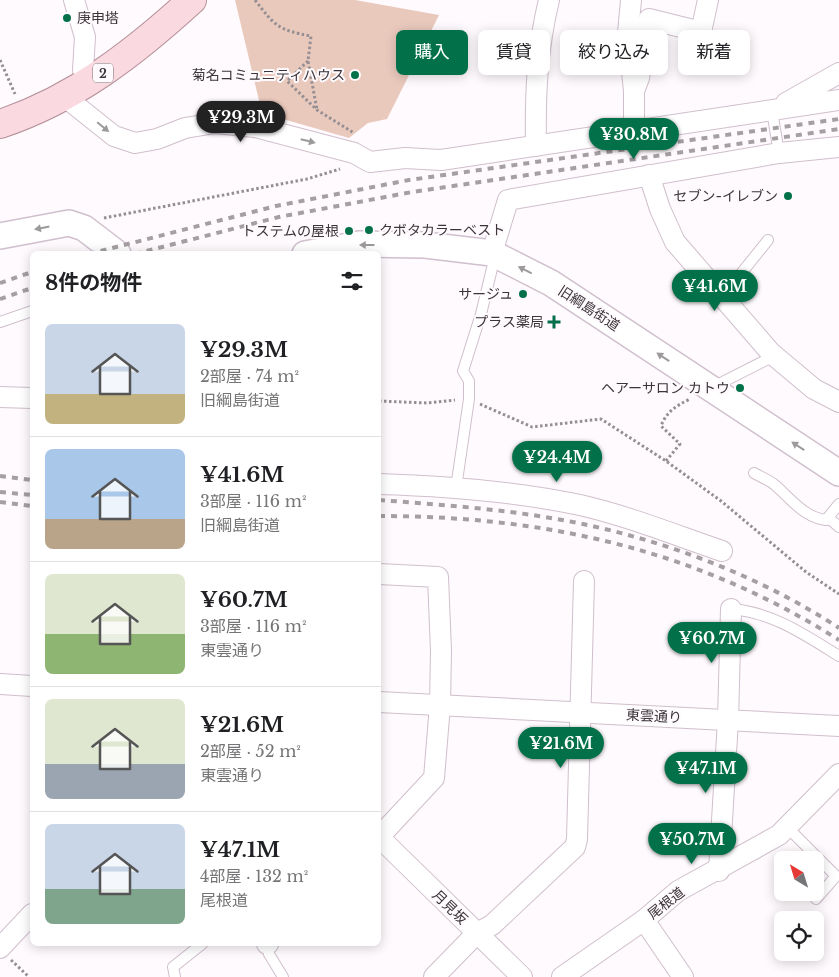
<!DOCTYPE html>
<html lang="ja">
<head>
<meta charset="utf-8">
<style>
	body { margin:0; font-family:"Libre Baskerville","Noto Sans JP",serif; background:#f2f2f2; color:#202124; height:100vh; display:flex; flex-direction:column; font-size:19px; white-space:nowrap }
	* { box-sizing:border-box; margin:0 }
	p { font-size:16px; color:#757577 }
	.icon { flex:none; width:28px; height:28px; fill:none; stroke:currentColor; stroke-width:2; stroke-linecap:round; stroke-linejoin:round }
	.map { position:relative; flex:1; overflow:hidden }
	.sheet { position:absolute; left:30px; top:251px; width:351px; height:695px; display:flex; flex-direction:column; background:#fff; border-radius:8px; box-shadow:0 2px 12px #0003 }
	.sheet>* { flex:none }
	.top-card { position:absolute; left:396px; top:30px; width:368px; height:45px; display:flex; gap:10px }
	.needle { width:32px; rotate:322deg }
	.controls { position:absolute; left:774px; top:851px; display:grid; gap:10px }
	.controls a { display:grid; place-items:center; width:50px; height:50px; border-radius:8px; background:#fff; box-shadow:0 2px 12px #0003; font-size:25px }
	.price { position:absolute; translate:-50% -42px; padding:0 11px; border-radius:18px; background:#02714a; color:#fff; font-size:16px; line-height:32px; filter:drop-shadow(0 1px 2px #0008) }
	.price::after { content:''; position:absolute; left:50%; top:30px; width:15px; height:11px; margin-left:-8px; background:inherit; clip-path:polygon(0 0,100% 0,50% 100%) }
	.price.active { background:#222; color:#fff }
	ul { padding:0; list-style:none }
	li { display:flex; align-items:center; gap:15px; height:125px; padding:0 15px }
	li+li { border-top:1px solid #e0e0e0 }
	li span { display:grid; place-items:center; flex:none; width:140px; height:100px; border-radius:8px; color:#555 }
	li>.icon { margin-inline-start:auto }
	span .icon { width:60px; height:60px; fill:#fffc; stroke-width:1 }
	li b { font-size:21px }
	h2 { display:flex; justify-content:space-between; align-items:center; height:60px; padding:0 15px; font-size:21px }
	.pill { padding:0 18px; border-radius:8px; background:#fff; box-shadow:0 2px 12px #0003; font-size:18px; line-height:45px }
	.pill.active { background:#02714a; color:#fff }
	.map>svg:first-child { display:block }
	.green { fill:#eac9bd }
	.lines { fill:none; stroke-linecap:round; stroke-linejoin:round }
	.service-casing { stroke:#d0bfcd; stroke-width:12 }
	.minor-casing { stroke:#d0bfcd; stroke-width:22 }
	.tertiary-casing { stroke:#d0bfcd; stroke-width:28 }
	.primary-casing { stroke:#b59099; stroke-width:30 }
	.path { stroke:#958f93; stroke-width:3; stroke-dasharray:2.5 2.5; stroke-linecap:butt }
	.service { stroke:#fff; stroke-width:10 }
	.minor { stroke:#fff; stroke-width:20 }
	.tertiary { stroke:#fff; stroke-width:25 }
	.primary { stroke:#fadae0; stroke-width:28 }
	.rail { stroke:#a59fa3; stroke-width:4; stroke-dasharray:6 6; stroke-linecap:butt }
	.oneway { fill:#9d9a9c }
	.poi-dot { fill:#02714a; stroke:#fefafd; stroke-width:2 }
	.labels { text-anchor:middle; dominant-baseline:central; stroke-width:4; stroke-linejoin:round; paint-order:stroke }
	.shield { fill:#fefafd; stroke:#766f74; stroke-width:1 }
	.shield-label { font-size:12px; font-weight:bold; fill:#3b3439 }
	.poi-label { font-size:14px; fill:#3b3439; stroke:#fefafd; text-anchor:end }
	.street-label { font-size:14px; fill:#3b3439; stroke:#fefafd }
</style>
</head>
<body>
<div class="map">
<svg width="839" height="977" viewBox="0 0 839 977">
	<rect width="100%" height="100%" fill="#fefafd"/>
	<polygon class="green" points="235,0 355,0 439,15 387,119 368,123 349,138 262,113"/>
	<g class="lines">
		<defs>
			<g id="service">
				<polyline points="772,111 779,153"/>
				<polyline points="723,296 768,240"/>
				<polyline points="0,322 32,311"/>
				<polyline points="711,388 774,356"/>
				<path d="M754,473C761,477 769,480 775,485C792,500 807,521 831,520L839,527"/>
				<polyline points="456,488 469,399 469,381 463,371 481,314 495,256"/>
				<polyline points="826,520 839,504"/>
				<path d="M731,609C772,612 805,635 839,656"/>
				<polyline points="787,827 836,876 816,899"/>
				<polyline points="267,944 269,954 283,977"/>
				<polyline points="175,977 173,967 202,944"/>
			</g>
			<g id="minor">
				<polyline points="74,0 85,37 83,70 90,83"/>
				<polyline points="631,0 628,33 634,91 634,131"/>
				<polyline points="634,91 639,78 649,19 701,32 708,0"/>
				<polyline points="65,97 114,136 135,143 157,139 185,128 215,123 255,127 354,153 370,162 405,158 441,160 839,100"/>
				<polyline points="786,103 839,73"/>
				<path d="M536,146C535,96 537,49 549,0"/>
				<polyline points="649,175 660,209 675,242 771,353 814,389 839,402"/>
				<polyline points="492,253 508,200 779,153 839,147"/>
				<polyline points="0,397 32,398"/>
				<path d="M379,484C446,486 514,491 580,505C628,516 675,535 722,551"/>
				<polyline points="379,574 438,577 441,651 440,705 434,778 379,837"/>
				<polyline points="0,684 32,686"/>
				<polyline points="379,702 839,726"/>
				<polyline points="379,837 522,977"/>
				<polyline points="719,871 728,720 731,609"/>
				<polyline points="644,920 683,977"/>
				<polyline points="267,944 268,944"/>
				<polyline points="0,948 32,914"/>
				<polyline points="434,977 477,933 492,925 575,847 577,839 584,581"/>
				<polyline points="562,977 644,920 678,891 779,835 839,774"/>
			</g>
			<g id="tertiary">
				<polyline points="0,236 69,223 84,228 118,254"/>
				<polyline points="305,254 359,244 425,245 492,253 551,283 839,473"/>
			</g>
			<path id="primary" d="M0,124C75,99 134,53 192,0"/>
		</defs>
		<use href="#service" class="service-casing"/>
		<use href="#minor" class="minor-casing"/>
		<use href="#tertiary" class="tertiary-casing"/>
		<use href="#primary" class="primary-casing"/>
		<g class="path">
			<path d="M255,0C275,26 278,30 311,36L308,61L317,110"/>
			<polyline points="0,60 15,94"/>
			<polyline points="308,61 287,81 317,110 354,133"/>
			<polyline points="104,218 307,179 340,169"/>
			<polyline points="379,401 427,403 455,400"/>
			<polyline points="480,404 532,427 601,419 666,461 721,501 806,572 839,594"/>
			<path d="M666,461L680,444L661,426C667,411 676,406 690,399"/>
			<polyline points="11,960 29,977"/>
		</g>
		<use href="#service" class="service"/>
		<use href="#minor" class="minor"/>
		<use href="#tertiary" class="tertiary"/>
		<use href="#primary" class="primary"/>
		<g class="rail">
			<polyline points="89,254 276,206 409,180 839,119"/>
			<polyline points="135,254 279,217 412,192 839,129"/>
			<polyline points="0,283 32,272"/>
			<polyline points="0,299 32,288"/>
			<polyline points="0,476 32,480"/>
			<polyline points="0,492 32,495"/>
			<path d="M379,500C446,505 516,510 583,524C672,543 763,578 839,628"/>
			<polyline points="0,502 32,506"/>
			<path d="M379,516C546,516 697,550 839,640"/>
		</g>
	</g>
	<defs><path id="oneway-solid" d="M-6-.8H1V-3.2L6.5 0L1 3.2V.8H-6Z" transform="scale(1.25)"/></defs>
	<g class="oneway">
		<use href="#oneway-solid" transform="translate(103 127) rotate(39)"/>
		<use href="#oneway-solid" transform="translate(308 141) rotate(14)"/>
		<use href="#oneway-solid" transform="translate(42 228) rotate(169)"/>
		<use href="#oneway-solid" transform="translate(367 245) rotate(180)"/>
		<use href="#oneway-solid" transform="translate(525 270) rotate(-153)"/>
		<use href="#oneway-solid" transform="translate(663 357) rotate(-146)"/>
		<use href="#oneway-solid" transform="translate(798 446) rotate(-147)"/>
	</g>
	<g class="poi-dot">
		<circle cx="67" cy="18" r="5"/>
		<circle cx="355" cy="75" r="5"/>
		<circle cx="788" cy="196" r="5"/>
		<circle cx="369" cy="230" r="5"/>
		<circle cx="349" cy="231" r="5"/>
		<circle cx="523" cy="294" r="5"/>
		<path d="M551.5 314.5h5v5h5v5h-5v5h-5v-5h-5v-5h5z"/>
		<circle cx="740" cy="388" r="5"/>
	</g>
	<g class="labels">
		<rect class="shield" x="93" y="63.5" width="20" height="19" rx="4"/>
		<g class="shield-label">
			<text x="103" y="73">2</text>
		</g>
		<g class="poi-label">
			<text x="77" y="18" text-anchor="start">庚申塔</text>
			<text x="345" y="75">菊名コミュニティハウス</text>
			<text x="778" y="196">セブン-イレブン</text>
			<text x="379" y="230" text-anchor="start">クボタカラーベスト</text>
			<text x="339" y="231">トステムの屋根</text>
			<text x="513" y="294">サージュ</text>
			<text x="544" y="322">プラス薬局</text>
			<text x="730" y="388">ヘアーサロン カトウ</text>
		</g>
		<g class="street-label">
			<text transform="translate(589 308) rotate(33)">旧綱島街道</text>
			<text transform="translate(654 716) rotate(3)">東雲通り</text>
			<text transform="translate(666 903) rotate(-38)">尾根道</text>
			<text transform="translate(450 907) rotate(44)">月見坂</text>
		</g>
	</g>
</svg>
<div class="controls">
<a><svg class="needle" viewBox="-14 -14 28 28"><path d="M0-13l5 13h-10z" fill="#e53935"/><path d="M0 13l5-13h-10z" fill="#757577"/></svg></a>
<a><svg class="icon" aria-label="locate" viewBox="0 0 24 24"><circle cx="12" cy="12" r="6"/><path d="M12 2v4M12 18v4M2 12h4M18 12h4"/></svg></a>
</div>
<b class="price active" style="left:241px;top:143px">¥29.3M</b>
<b class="price" style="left:634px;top:160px">¥30.8M</b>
<b class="price" style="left:715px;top:312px">¥41.6M</b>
<b class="price" style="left:557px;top:483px">¥24.4M</b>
<b class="price" style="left:712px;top:664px">¥60.7M</b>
<b class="price" style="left:561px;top:769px">¥21.6M</b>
<b class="price" style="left:706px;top:794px">¥47.1M</b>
<b class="price" style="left:692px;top:865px">¥50.7M</b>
<div class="top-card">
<a class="pill active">購入</a>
<a class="pill">賃貸</a>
<a class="pill">絞り込み</a>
<a class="pill">新着</a>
</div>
<section class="sheet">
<h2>8件の物件<svg class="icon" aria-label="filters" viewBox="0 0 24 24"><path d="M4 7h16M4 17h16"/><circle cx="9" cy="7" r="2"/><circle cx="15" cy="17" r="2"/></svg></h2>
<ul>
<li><span style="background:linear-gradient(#c9d6e8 70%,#c2b280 0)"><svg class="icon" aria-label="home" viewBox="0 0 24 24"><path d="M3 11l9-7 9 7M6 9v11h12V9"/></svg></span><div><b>¥29.3M</b><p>2部屋 · 74 m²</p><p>旧綱島街道</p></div></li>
<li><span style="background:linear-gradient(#a9c7e8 70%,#b9a48a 0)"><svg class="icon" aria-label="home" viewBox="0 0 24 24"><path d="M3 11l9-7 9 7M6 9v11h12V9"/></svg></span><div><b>¥41.6M</b><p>3部屋 · 116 m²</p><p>旧綱島街道</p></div></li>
<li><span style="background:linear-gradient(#dfe7d0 60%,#8fb573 0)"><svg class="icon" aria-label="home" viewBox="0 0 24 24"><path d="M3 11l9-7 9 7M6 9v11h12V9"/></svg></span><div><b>¥60.7M</b><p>3部屋 · 116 m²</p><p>東雲通り</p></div></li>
<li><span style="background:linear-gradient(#dfe7d0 65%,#9aa5b1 0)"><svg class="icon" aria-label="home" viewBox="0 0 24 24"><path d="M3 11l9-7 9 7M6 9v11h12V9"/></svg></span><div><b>¥21.6M</b><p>2部屋 · 52 m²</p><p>東雲通り</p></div></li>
<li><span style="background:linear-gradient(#c9d6e8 65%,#7fa58c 0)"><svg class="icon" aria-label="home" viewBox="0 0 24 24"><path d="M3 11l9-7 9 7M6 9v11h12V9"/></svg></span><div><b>¥47.1M</b><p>4部屋 · 132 m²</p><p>尾根道</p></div></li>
</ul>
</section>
</div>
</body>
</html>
